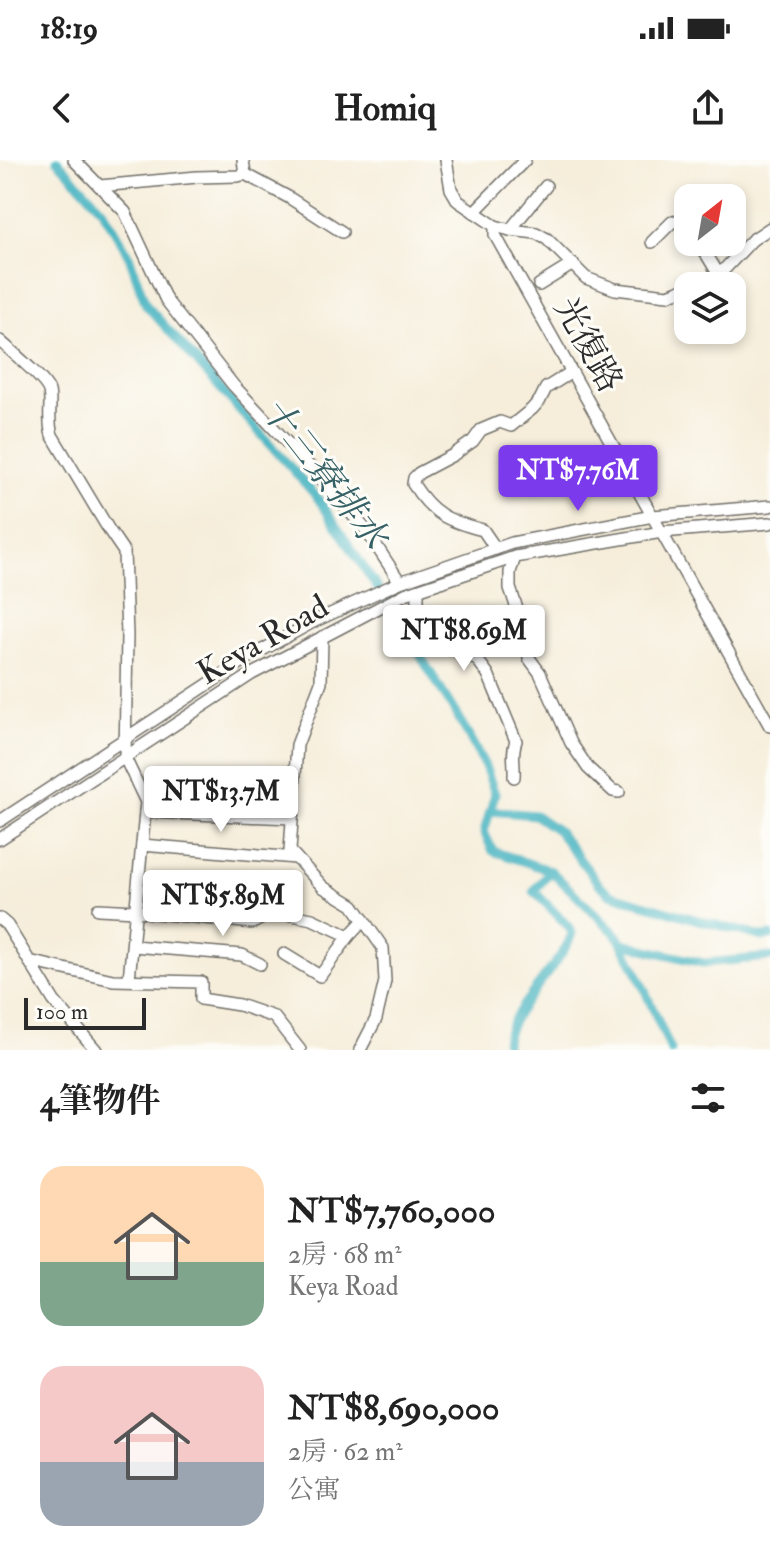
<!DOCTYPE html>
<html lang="zh-TW">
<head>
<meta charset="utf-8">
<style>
	body { margin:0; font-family:"IM FELL Double Pica","Noto Serif TC",serif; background:#f2f2f2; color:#222; height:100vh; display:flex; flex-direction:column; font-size:30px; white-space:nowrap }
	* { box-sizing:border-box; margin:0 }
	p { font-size:26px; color:#767676 }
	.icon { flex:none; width:44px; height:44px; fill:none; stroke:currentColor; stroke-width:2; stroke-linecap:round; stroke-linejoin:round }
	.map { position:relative; height:890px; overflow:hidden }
	.sheet { display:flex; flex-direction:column; background:#fff; flex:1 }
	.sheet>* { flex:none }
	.needle { width:52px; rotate:31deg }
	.buttons { position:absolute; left:674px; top:24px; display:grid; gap:16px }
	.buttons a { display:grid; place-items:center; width:72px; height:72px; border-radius:16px; background:#fff; box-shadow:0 4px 12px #0003; font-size:40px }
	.scale { position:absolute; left:24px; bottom:20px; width:122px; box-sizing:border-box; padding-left:8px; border:4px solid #2b2b2b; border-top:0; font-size:22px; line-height:28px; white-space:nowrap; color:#2b2b2b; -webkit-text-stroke:6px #fdfcf7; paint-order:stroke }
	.price { position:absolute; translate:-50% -68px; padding:0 18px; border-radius:8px; background:#fff; color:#222; font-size:26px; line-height:52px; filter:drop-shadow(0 2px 4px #0008) }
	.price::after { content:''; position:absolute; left:50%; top:48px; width:24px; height:18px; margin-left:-12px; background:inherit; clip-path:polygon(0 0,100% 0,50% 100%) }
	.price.current { background:#7c3aed; color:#fff }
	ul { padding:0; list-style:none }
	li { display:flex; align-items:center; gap:24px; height:200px; padding:0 40px }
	li span { display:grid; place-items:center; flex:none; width:224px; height:160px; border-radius:24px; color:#555 }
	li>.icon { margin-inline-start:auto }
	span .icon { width:96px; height:96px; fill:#fffc; stroke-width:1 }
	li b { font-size:34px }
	h2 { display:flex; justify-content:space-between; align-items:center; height:96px; padding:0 40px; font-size:34px }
	.status { display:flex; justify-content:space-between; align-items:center; height:56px; padding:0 40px; background:#fff; direction:ltr }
	.status svg { height:22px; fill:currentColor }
	header { display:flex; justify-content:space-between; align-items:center; height:104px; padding:0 40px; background:#fff; font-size:36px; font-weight:700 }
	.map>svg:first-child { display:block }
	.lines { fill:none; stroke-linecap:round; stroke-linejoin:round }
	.canal { stroke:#46b4c1; stroke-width:9 }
	.minor-casing { stroke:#726f69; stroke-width:14 }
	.minor { stroke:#fff; stroke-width:11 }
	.labels { text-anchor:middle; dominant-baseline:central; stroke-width:6; stroke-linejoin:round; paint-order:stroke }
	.street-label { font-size:34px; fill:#2b2b2b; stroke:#fdfcf7 }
	.water-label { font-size:36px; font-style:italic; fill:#366267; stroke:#fdfcf7 }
</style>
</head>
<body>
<div class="status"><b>18:19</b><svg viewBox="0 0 49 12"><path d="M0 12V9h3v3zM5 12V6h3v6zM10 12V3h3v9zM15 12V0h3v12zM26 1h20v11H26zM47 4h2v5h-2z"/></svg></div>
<header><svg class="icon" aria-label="back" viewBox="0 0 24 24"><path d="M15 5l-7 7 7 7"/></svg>Homiq<svg class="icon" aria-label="share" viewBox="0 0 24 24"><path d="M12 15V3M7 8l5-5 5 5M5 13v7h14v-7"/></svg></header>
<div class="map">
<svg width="770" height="890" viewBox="0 0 770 890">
	<rect width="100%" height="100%" fill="#fdfcf7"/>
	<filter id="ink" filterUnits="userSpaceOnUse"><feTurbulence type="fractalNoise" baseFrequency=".0125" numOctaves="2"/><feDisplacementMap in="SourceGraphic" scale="16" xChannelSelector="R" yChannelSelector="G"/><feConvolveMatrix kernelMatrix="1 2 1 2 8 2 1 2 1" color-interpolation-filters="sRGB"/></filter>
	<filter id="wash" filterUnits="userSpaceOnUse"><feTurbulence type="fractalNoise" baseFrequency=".006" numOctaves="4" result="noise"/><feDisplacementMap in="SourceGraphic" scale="32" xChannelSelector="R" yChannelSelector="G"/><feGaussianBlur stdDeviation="1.8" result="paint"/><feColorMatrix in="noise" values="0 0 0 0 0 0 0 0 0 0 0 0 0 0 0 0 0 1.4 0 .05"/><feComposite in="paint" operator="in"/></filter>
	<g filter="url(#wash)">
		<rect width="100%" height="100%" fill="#f6eedb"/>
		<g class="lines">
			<g class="canal">
				<polyline points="57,0 102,49 129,96 146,145 317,337 396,456 461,562 485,606 495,634 484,672 493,691 551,711 617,775 634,806 671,890"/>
				<polyline points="490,651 535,655 558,671 598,723 610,734 698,760 763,777 770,776"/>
				<polyline points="621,782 648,790 703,803 770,797"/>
				<path d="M507,890C497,861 564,804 572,773L568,766L534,731L551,711"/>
			</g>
		</g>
	</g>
	<g filter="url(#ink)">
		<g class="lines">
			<defs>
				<g id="minor">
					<polyline points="74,0 125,52 166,140 233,225 311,308 366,370 400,422"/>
					<polyline points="243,0 245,14"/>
					<polyline points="446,0 451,29 458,41 495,66 510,70 536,73 547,79 586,118 615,129 668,135 688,127"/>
					<polyline points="100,26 197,17 238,16 245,14 288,37 342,72"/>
					<polyline points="474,52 525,0"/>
					<path d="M495,66V75C586,239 679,402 770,566"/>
					<polyline points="510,70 546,26"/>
					<polyline points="652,82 672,62 682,61 688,67"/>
					<polyline points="699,82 719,115"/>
					<polyline points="539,125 573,104"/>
					<polyline points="691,126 719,115 752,80 770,68"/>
					<path d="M0,181C10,190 46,220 49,231C52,244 47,259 52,275L109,370L124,392L127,475L125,598L146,642L129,819"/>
					<path d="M496,389L483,370C448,361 433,355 413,324L414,318L419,313L453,295L473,281L481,270L500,262L511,266L532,249L540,240L546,228L570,213"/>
					<polyline points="515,397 510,412 510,428 527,478 529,498 540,513 571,583 588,608 613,631 619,632"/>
					<path d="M418,430V447L430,469L442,479L464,489L479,502L488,514L516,581C511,593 515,604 514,617"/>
					<polyline points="322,477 321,522 297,585 290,691 323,727 353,745 383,788 385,821 376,859 360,890"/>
					<polyline points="145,652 292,658"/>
					<polyline points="0,661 248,498 313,462 400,422 512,383 653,356 770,346"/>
					<polyline points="0,679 252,514 405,434 515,397 662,372 770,363"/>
					<polyline points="142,685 296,698"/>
					<polyline points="98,749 136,751 253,763 271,753 277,752 312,759 349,776"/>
					<polyline points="0,759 7,765 54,841 96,890"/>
					<polyline points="133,786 242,795 260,804"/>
					<polyline points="284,794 320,816 349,776 364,760"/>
					<polyline points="29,801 113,820 201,822 201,839 239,845 274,857 300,890"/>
				</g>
			</defs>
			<use href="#minor" class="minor-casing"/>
			<use href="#minor" class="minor"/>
		</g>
	</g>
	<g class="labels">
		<g class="street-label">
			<text transform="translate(588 185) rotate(61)">光復路</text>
			<text transform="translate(263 480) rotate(-30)">Keya Road</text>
		</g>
		<g class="water-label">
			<text transform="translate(324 313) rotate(52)">十三寮排水</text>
		</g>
	</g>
</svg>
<div class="buttons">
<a><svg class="needle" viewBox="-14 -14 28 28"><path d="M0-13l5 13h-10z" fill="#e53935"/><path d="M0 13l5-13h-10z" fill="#767676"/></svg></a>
<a><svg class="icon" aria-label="layers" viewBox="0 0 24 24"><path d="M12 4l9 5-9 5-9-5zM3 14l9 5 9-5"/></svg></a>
</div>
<div class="scale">100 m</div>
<b class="price current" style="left:578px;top:353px">NT$7.76M</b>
<b class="price" style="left:464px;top:513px">NT$8.69M</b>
<b class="price" style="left:221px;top:674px">NT$13.7M</b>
<b class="price" style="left:223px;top:778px">NT$5.89M</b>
</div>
<section class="sheet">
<h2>4筆物件<svg class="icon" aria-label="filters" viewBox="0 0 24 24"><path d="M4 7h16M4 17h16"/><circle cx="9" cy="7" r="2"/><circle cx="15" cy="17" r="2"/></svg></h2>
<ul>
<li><span style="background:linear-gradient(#ffd9b3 60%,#7fa58c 0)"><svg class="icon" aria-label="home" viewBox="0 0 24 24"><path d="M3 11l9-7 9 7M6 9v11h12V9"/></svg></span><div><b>NT$7,760,000</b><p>2房 · 68 m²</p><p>Keya Road</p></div></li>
<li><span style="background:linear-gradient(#f6c9c9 60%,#9aa5b1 0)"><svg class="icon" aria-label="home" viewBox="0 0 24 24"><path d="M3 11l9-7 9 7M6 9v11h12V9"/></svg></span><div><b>NT$8,690,000</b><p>2房 · 62 m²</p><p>公寓</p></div></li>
</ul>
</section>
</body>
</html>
